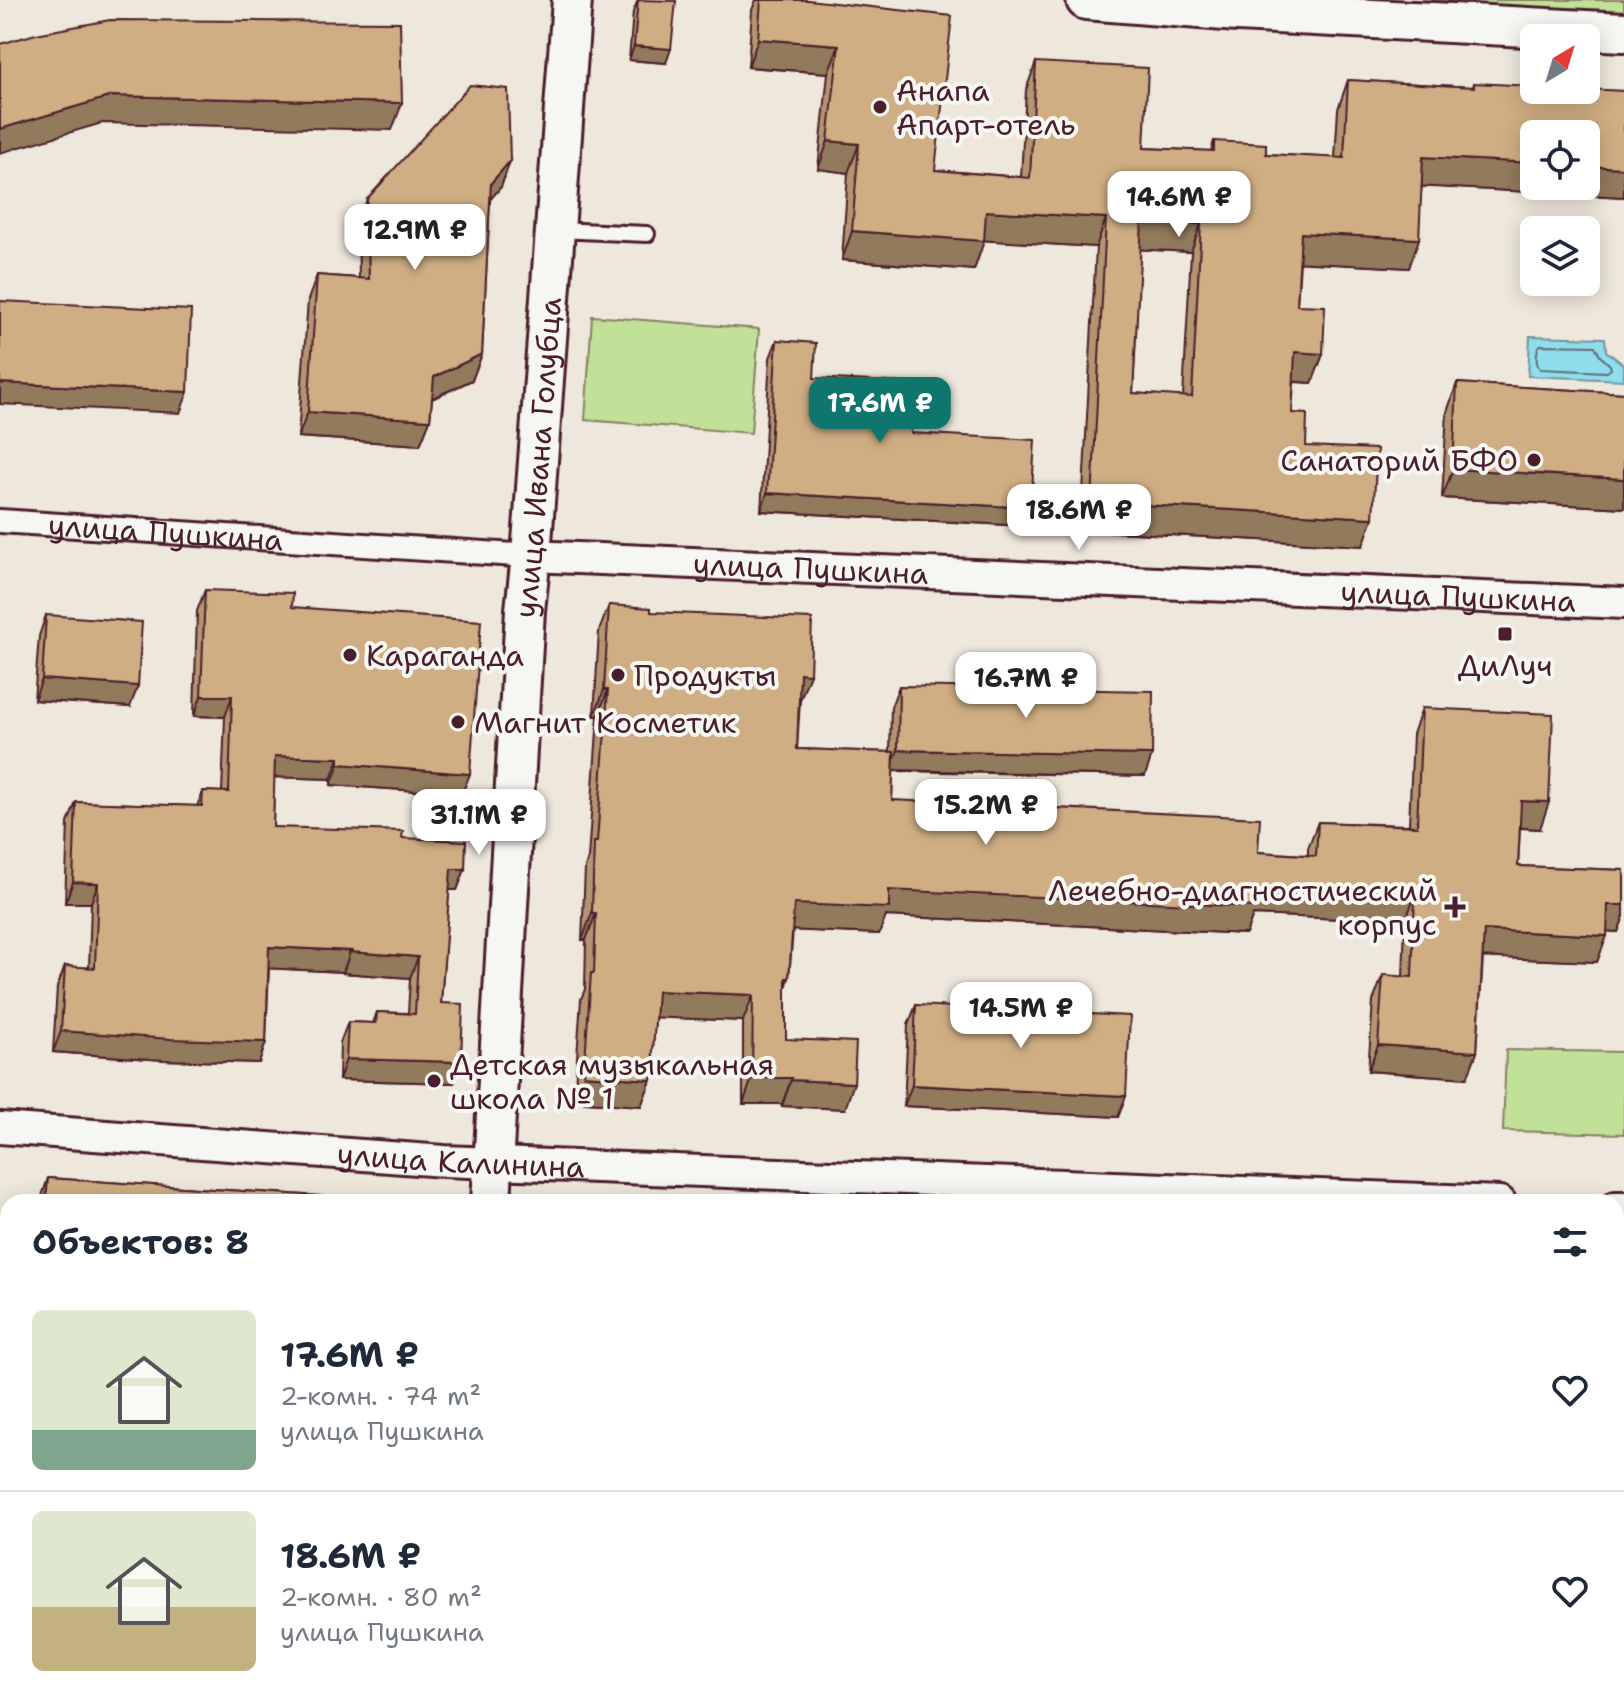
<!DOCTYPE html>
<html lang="ru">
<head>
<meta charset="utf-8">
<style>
	body { margin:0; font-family:"Shantell Sans",sans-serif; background:#f6f6f7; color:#1f2937; height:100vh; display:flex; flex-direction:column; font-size:30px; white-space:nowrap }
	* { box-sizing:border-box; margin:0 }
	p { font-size:26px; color:#747a83 }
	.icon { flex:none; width:44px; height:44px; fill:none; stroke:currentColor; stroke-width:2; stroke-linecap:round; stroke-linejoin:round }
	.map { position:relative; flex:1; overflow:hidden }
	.details { position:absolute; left:0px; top:1194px; width:1624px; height:512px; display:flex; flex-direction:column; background:#fff; border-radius:24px 24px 0 0; box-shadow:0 4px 20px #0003 }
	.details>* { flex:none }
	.needle { width:52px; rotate:38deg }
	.tools { position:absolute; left:1520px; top:24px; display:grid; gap:16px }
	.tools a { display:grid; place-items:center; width:80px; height:80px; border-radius:12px; background:#fff; box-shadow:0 4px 20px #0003; font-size:40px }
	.price { position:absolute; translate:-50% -68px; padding:0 18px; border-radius:16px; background:#fff; color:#222; font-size:26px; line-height:52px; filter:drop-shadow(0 2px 4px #0008) }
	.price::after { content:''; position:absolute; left:50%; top:48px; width:24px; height:18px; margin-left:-12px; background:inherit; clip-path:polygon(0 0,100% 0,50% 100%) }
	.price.active { background:#0f766e; color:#fff }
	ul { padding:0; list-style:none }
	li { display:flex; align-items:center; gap:24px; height:200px; padding:0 32px }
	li+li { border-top:2px solid #e0e1e3 }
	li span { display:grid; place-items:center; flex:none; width:224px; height:160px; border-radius:12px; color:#555 }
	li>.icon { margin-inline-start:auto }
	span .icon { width:96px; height:96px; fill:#fffc; stroke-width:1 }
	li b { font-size:34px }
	h2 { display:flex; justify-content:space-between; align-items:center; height:96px; padding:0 32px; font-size:34px }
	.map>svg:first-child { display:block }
	.green { fill:#c1e098; stroke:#868062; stroke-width:2 }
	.water { fill:#8fdeed; stroke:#73929f; stroke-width:2 }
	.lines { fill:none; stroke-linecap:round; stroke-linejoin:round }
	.shore { stroke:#666b79; stroke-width:2 }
	.service-casing { stroke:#4a1f2b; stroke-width:20 }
	.pedestrian-casing { stroke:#4a1f2b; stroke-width:28 }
	.minor-casing { stroke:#4a1f2b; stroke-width:36 }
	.tertiary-casing { stroke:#4a1f2b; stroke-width:44 }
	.service { stroke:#f6f6f2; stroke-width:14 }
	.pedestrian { stroke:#f6f6f2; stroke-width:22 }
	.minor { stroke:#f6f6f2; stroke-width:30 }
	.tertiary { stroke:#f6f6f2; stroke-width:38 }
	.wall { fill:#b39671; stroke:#4a1f2b; stroke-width:2; fill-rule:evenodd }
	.shaded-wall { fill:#927a5c; stroke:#4a1f2b; stroke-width:2 }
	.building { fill:#d0ae83; stroke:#4a1f2b; stroke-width:2; fill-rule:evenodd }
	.poi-dot { fill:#4a1f2b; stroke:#f6f6f2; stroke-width:3 }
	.labels { text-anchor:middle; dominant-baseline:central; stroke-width:8; stroke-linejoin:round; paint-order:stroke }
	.poi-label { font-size:30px; fill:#4a1f2b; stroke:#f6f6f2; text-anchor:start }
	.street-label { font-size:30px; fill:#4a1f2b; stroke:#f6f6f2 }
</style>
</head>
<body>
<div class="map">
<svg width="1624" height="1706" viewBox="0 0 1624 1706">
	<rect width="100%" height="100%" fill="#eee8dc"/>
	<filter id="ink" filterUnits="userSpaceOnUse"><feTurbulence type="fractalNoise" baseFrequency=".0125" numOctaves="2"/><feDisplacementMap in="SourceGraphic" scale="16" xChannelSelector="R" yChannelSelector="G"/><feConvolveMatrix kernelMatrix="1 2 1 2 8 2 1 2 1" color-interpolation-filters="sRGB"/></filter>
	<g filter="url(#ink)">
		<g class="green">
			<polygon points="1333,0 1624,0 1624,19"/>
			<polygon points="592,316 759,329 751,433 585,420"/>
			<polygon points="1506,1050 1624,1052 1624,1134 1503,1131"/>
		</g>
		<polygon class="water" points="1530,336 1605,338 1606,351 1624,365 1624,380 1528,376"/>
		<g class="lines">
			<path class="shore" d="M1540,345L1595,346L1600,356L1610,365L1611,369L1607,372L1540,369C1535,364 1536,350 1540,345Z"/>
			<defs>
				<polyline id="service" points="557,230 647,234"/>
				<g id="pedestrian">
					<path id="s1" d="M0,521L531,556"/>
				</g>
				<g id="minor">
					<path id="s2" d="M531,556L1624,603"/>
					<path id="s3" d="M0,1128L444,1161L1500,1202"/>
					<polyline points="1616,1207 1624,1207"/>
				</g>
				<g id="tertiary">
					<polyline points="1086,0 1238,12 1624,32"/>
					<path id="s4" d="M491,1202L525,610L531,556L572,0"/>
					<polyline points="467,1706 467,1698"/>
				</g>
			</defs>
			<use href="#service" class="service-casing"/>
			<use href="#pedestrian" class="pedestrian-casing"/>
			<use href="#minor" class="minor-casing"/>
			<use href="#tertiary" class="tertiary-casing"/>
			<use href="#service" class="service"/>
			<use href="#pedestrian" class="pedestrian"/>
			<use href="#minor" class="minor"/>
			<use href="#tertiary" class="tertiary"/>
		</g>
		<g class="wall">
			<polygon points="638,0 666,63 629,60 633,12"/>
			<path d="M756,0H808L935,170L1021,177L1026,90L1036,62L1144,148L1211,151L1214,141L1266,154L1335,158L1338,109L1348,80L1473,87L1474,83L1624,197L1422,186L1409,268L1300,262L1297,305L1323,354L1312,383L1294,382L1292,413L1306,446L1363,546L1081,530L1096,247L984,240L974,270L842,260L848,173L818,169L828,73L748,67L752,10ZM1140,249L1191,252L1183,397L1133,393Z"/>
			<polygon points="510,161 501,187 490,199 482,354 472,380 432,399 430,420 420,445 298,437 308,300 317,275 359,278 358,224 367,199"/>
			<polygon points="777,340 814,378 907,420 911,433 1024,526 761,511 770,358"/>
			<polygon points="1457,383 1624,393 1624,508 1442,498 1447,412"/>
			<polygon points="205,590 292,607 462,794 331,785 331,779 274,777 273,827 402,838 465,869 457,890 449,890 441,1003 461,1062 454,1083 339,1080 340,1043 348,1022 373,1023 377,1012 408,1013 410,978 343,973 343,972 269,968 266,1042 259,1063 164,1060 53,1052 57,987 65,966 89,968 91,903 65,903 68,823 76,802 197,806 203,791 222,792 225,717 194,716 197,611"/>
			<polygon points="609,605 651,612 800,700 797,749 890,752 891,707 899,686 1145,776 893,771 892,800 1258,852 1308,855 1308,848 1318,822 1409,825 1413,734 1422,708 1540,829 1520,828 1518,866 1624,870 1624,916 1618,932 1607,931 1597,962 1483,957 1477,1052 1467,1078 1368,1071 1373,1001 1383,975 1403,977 1405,922 1253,915 1246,934 886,916 879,934 793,930 789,978 786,988 786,1039 845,1109 782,1106 782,1104 743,1104 743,1021 655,1017 651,1080 641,1106 574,1101 581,999 585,989 586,940 582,940 585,868 588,858 598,716 594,716 599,631"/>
			<polygon points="46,615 130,707 34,700 39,636"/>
			<polygon points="916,1005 1126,1096 1118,1117 904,1106 908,1025"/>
			<polygon points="48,1178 410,1202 40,1202"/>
			<polygon points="1624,1371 1624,1674 1617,1585 1623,1458"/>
			<rect x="703" y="1698" width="82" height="8"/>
			<polygon points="936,1698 972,1698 970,1706 935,1706"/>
			<rect x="1037" y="1698" width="239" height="8"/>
		</g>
		<g class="shaded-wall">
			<polygon points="758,39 839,45 828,73 748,67"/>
			<polygon points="634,46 671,49 666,63 629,60"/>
			<polygon points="112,96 402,103 392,130 102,123 0,153 0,129"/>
			<polygon points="828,141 859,144 848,173 818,169"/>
			<polygon points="1423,157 1534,163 1534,186 1586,186 1586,166 1624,168 1624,197 1413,186"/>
			<polygon points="510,161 501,187 482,209 491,183"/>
			<polygon points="986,211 1106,218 1096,247 976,240"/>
			<polygon points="1142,220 1201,224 1191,252 1131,249"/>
			<polygon points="852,231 984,241 974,270 842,260"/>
			<polygon points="1301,233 1419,239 1409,268 1291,262"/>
			<polygon points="1295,352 1323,354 1312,383 1285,381"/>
			<polygon points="482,354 472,380 424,402 434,377"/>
			<polygon points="0,383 188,392 180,413 0,404"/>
			<polygon points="308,412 430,420 420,445 298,437"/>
			<polygon points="1453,469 1624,479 1624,508 1442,498"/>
			<polygon points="767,493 1031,508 1024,526 761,511"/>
			<polygon points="1092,502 1373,518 1363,546 1081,530"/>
			<polygon points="800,673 810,674 800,700 791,700"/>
			<polygon points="42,679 138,686 130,707 34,700"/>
			<polygon points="604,690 608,690 598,716 594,716"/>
			<polygon points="201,696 232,696 225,717 194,716"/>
			<polygon points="898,750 1152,755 1145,776 890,770"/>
			<polygon points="275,756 339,758 331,779 267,777"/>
			<polygon points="339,764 470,774 462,794 331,785"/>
			<polygon points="1521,801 1549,802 1540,829 1511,827"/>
			<polygon points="451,869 465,869 457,890 443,890"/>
			<polygon points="73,882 98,883 91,903 65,903"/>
			<polygon points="1256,889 1415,895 1405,922 1253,915 1246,934 886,916 879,934 785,930 794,904 889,890"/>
			<polygon points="1608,905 1624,905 1624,916 1618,932 1599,931"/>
			<polygon points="592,913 596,913 586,940 582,940"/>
			<polygon points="1484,930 1607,936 1597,962 1475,957"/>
			<polygon points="269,947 351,951 343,972 262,968"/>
			<polygon points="350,952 418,957 410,978 343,973"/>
			<polygon points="657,991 753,995 743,1021 647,1017"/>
			<polygon points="61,1031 266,1042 259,1063 164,1060 53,1052"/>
			<polygon points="1378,1045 1477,1052 1467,1078 1368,1071"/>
			<polygon points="346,1059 461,1062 454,1083 339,1080"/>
			<polygon points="584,1075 651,1080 641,1106 574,1101"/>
			<polygon points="752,1078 792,1078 782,1104 743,1104"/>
			<polygon points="791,1080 854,1083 845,1109 782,1106"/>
			<polygon points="912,1085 1126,1096 1118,1117 904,1106"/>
			<polygon points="1616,1436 1624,1437 1624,1454 1623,1458 1616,1458"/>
			<polygon points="8,1495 8,1513 0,1514 0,1496"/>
			<rect x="1616" y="1653" width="8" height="21"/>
			<polygon points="796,1698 881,1698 878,1706 793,1706"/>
			<polygon points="941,1698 972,1698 970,1706 938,1706"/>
			<polygon points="1044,1698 1234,1698 1231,1706 1041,1706"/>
			<polygon points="1330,1698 1530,1698 1527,1706 1472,1706"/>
		</g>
		<g class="building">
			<polygon points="638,0 676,1 671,49 634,46"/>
			<path d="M761,0H808L952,16L935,170L1030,178L1036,62L1148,68L1144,148L1214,151V141L1266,144V154L1344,158L1348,80L1474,87V83L1534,86V90H1586V89L1624,91V168L1586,166V134H1534V163L1423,157L1419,239L1301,233L1297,305L1325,306L1323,354L1295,352L1292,413L1307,414L1306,446L1377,449L1373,518L1092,502L1106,218L986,211L984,241L852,231L859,144L828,141L839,45L758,39ZM1142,220L1201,224L1192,397L1133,393Z"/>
			<polygon points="110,20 400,22 402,103 112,96 0,129 0,44 36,34"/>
			<polygon points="470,85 508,89 510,161 491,183 482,354 434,377 430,420 308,412 317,275 369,279 367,199"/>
			<polygon points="0,301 191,310 188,392 0,383"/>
			<polygon points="777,340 816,343 814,378 909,383 907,420 912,421 911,433 1035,440 1031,508 767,493"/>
			<polygon points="1457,383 1624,393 1624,479 1453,469"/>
			<polygon points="205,590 293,593 292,607 481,621 470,774 339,764 339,758 275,756 273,827 403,831 402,838 466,841 465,869 451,869 441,1003 463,1004 461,1062 346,1059 348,1022 376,1023 377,1012 415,1014 418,957 350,952 351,951 269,947 266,1042 171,1039 61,1031 65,966 95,968 98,883 73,882 76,802 202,806 203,791 229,792 232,696 201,696"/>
			<polygon points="609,605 651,608 651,612 812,619 810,674 800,673 797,749 894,752 892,800 1260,818 1258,852 1316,856 1318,822 1417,826 1422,708 1553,714 1549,802 1521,801 1518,866 1624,870 1624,905 1608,905 1607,936 1484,930 1477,1052 1378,1045 1383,975 1412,977 1415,895 1256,889 1256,907 889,890 889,908 794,904 789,978 786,978 786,1039 856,1042 854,1083 791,1080 792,1078 752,1078 753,995 657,991 651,1080 584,1075 591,973 594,973 596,913 592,913 594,842 597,842 608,690 604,690"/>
			<polygon points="46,615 142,622 138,686 42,679"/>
			<polygon points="899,686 1153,691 1152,755 898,750"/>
			<polygon points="916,1005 1130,1016 1126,1096 912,1085"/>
			<polygon points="48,1178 410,1202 46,1202"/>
			<polygon points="0,1365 8,1365 8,1495 0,1496"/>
			<polygon points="1616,1371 1624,1371 1624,1437 1616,1436"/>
			<polygon points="1616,1585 1624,1586 1624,1653 1616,1653"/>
			<polygon points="708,1698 785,1698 785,1706 707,1706"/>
			<polygon points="1097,1698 1130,1698 1130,1699"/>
			<polygon points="1235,1698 1276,1698 1276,1706 1234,1706"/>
		</g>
	</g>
	<g class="poi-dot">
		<circle cx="880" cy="107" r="8"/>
		<circle cx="1534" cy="460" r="8"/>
		<rect x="1497" y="626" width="16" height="16" rx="4"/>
		<circle cx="350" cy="655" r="8"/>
		<circle cx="618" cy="675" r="8"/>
		<circle cx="458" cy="722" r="8"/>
		<path d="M1451 895h8v8h8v8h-8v8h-8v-8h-8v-8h8z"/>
		<circle cx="434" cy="1081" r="8"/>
	</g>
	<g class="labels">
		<g class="poi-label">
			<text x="896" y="90">Анапа<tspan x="896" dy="34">Апарт-отель</tspan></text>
			<text x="1518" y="460" text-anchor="end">Санаторий БФО</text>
			<text x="366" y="655">Караганда</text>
			<text x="1505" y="665" text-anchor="middle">ДиЛуч</text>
			<text x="634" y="675">Продукты</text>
			<text x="474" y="722">Магнит Косметик</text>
			<text x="1437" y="890" text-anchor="end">Лечебно-диагностический<tspan x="1437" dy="34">корпус</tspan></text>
			<text x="450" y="1064">Детская музыкальная<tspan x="450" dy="34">школа № 1</tspan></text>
		</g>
		<g class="street-label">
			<text stroke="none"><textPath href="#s4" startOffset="746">улица Ивана Голубца</textPath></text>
			<text stroke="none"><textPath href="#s1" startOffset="166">улица Пушкина</textPath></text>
			<text stroke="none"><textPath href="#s2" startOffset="280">улица Пушкина</textPath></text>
			<text stroke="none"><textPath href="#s2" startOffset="928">улица Пушкина</textPath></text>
			<text stroke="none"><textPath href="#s3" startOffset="462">улица Калинина</textPath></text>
		</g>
	</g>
</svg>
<div class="tools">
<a><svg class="needle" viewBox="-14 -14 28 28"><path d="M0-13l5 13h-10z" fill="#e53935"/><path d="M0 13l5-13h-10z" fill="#747a83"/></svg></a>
<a><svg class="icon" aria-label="locate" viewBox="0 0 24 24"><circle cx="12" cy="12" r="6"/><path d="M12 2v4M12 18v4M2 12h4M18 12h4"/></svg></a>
<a><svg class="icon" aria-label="layers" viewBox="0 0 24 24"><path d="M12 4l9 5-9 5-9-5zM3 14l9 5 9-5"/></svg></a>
</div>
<b class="price" style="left:1179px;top:239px">14.6M ₽</b>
<b class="price" style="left:415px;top:272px">12.9M ₽</b>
<b class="price active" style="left:880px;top:445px">17.6M ₽</b>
<b class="price" style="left:1079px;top:552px">18.6M ₽</b>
<b class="price" style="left:1026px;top:720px">16.7M ₽</b>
<b class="price" style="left:986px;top:847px">15.2M ₽</b>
<b class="price" style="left:479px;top:857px">31.1M ₽</b>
<b class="price" style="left:1021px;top:1050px">14.5M ₽</b>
<section class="details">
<h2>Объектов: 8<svg class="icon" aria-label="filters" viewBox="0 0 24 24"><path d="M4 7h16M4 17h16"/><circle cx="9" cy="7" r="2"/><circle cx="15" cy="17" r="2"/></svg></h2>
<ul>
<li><span style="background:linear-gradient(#dfe7d0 75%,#7fa58c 0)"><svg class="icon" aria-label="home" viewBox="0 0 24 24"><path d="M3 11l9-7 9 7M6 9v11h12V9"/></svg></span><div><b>17.6M ₽</b><p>2-комн. · 74 m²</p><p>улица Пушкина</p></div><svg class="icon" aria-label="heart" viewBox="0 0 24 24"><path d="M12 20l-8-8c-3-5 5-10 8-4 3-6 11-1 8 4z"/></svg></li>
<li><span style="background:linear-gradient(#dfe7d0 60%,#c2b280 0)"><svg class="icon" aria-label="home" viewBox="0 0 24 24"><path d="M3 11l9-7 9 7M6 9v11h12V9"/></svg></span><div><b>18.6M ₽</b><p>2-комн. · 80 m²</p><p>улица Пушкина</p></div><svg class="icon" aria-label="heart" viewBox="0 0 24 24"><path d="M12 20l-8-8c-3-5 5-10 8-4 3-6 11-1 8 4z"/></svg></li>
</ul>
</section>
</div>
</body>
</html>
